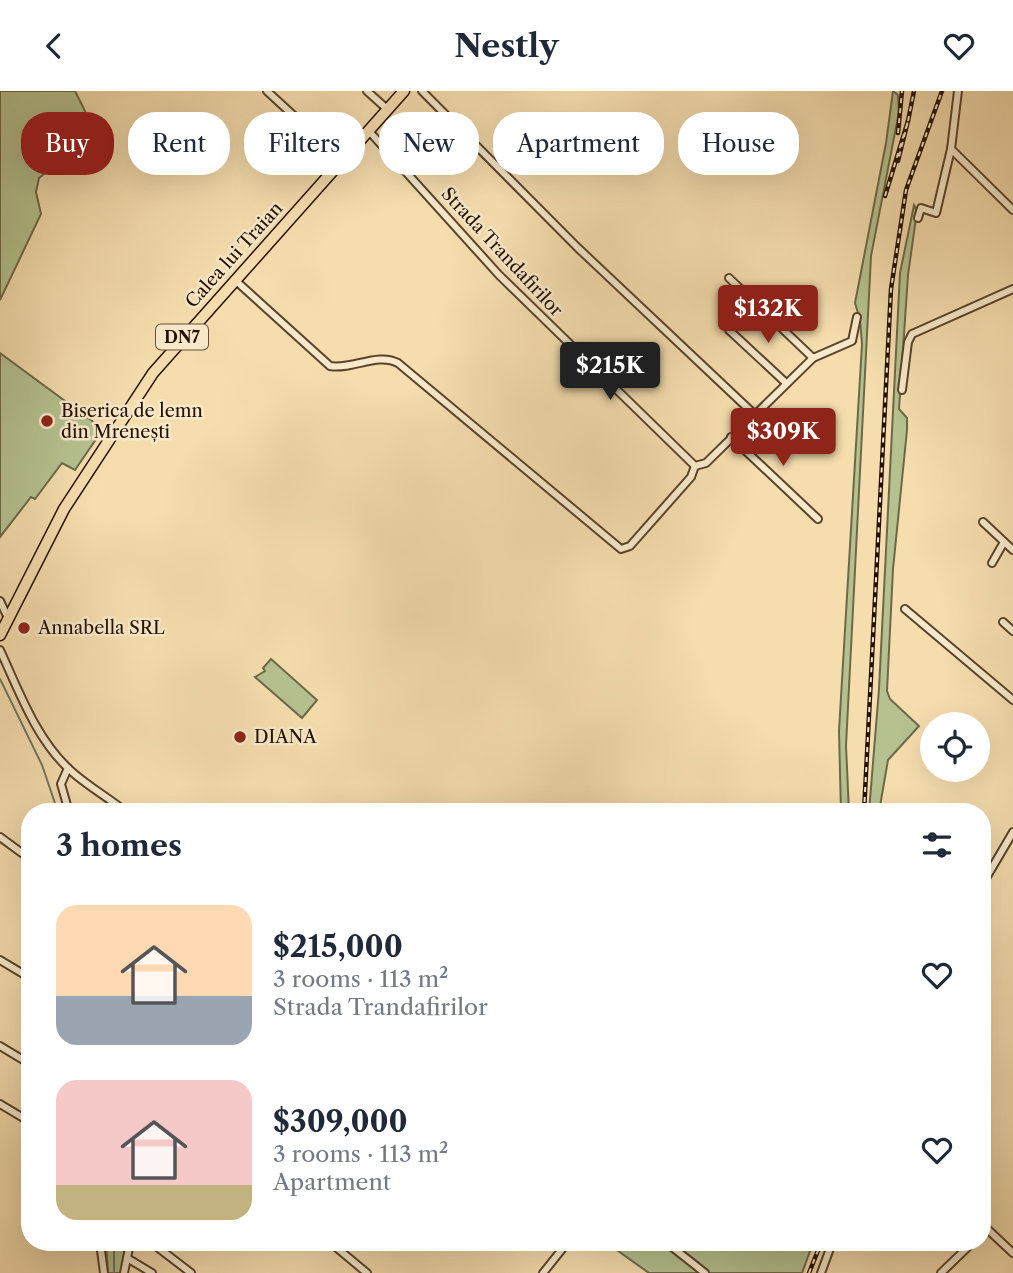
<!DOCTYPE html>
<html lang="en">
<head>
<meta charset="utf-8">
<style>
	body { margin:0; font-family:"Libre Caslon Text",serif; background:#f2f2f3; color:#1f2937; height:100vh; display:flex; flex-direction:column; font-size:26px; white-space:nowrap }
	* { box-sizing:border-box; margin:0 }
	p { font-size:23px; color:#747a83 }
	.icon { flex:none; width:38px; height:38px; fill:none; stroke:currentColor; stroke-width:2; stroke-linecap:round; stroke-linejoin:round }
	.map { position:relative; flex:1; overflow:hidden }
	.side { position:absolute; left:21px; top:712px; width:970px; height:448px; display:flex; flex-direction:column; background:#fff; border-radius:28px; box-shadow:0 7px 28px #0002 }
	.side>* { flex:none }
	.top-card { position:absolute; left:21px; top:21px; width:971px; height:63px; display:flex; gap:14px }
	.tools { position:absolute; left:920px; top:621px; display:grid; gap:14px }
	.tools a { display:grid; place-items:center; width:70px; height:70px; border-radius:50%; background:#fff; box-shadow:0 7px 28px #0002; font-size:35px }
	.price { position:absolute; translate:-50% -60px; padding:0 16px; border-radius:7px; background:#8f2418; color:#fff; font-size:23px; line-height:46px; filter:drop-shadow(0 2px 4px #0008) }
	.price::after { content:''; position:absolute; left:50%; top:42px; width:21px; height:16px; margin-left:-10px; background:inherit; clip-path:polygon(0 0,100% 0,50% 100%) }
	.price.on { background:#222; color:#fff }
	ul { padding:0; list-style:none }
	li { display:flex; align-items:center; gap:21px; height:175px; padding:0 35px }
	li span { display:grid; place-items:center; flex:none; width:196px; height:140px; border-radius:21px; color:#555 }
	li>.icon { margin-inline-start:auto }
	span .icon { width:84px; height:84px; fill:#fffc; stroke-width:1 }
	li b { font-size:30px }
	h2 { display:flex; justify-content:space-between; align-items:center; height:84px; padding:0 35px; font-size:30px }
	.tag { padding:0 24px; border-radius:28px; background:#fff; box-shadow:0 7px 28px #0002; font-size:24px; line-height:63px }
	.tag.on { background:#8f2418; color:#fff }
	header { display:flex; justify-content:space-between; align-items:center; height:91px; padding:0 35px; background:#fff; font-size:32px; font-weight:700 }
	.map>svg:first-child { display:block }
	.green { fill:#b5c290; stroke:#6d6948; stroke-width:2 }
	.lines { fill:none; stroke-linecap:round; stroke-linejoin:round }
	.stream { stroke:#6d7764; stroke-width:2 }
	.minor-casing { stroke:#59432c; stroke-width:10 }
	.highway-casing { stroke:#251000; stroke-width:13 }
	.minor { stroke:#f8e9ca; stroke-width:6 }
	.highway { stroke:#f5ddae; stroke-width:10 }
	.rail-casing { stroke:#251000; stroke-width:4.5 }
	.rail { stroke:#f8e9ca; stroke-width:2; stroke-dasharray:5; stroke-linecap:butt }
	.poi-dot { fill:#8f2418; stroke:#f8e9ca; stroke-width:2.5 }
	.labels { text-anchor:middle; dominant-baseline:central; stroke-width:5; stroke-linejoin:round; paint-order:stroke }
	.shield { fill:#f8e9ca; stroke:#64513d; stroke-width:2 }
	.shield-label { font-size:16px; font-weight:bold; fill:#251000 }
	.street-label { font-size:18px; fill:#251000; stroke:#f8e9ca }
	.poi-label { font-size:18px; fill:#251000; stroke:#f8e9ca; text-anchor:start }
</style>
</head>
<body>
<header><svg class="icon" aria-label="back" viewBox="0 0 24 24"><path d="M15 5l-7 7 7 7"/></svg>Nestly<svg class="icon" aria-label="heart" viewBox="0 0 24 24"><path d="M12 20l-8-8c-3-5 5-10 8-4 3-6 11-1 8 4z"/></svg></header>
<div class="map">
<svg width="1013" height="1182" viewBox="0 0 1013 1182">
	<rect width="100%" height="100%" fill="#f5ddae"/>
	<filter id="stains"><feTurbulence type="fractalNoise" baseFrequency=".00286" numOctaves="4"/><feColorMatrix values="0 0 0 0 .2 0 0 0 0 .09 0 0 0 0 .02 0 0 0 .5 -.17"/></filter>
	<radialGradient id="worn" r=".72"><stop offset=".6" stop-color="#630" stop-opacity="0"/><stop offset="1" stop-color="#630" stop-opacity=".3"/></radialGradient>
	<g class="green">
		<polygon points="0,0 75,0 88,26 89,37 76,57 39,87 36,101 41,123 0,209"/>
		<polygon points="893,0 898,4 899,21 871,165 846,655 849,721 841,721 839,640 862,253 860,229 855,212 886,52"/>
		<polygon points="914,114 917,120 908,184 899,318 907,327 907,339 893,478 887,600 890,608 919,635 888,669 879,721 869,721 879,598 900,182"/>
		<polygon points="0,262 103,338 75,379 62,372 35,408 31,406 0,446"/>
		<polygon points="271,568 317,609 302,627 255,586 265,580 263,577"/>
		<polygon points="106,1152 126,1152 121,1182 108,1182"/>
		<polygon points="607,1152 813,1152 802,1182 649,1182"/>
	</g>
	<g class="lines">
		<g class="stream">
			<polyline points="0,588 42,674 58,721"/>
			<polyline points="114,1152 114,1182"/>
		</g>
		<defs>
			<g id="minor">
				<polyline points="267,0 319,48 346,63"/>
				<polyline points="367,0 387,18"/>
				<polyline points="422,0 578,157 754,323"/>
				<polyline points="958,0 951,58 1013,119"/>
				<polyline points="368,39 499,184 695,375 706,372 813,267 852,250 857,226"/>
				<polyline points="320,49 333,77"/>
				<polyline points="918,127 921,117 936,122 951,58"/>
				<polyline points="729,187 813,267"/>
				<path d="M235,189L330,275C352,279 378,261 398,272L621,458L630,455L691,386L695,375"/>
				<polyline points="729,239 786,292"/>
				<polyline points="902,299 908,251 912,243 1013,198"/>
				<polyline points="731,346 818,428"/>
				<polyline points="983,431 1013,459"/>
				<polyline points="992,472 1004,451"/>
				<polyline points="0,510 8,527"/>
				<polyline points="905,518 1013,609"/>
				<polyline points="1003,531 1013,540"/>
				<path d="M0,559C19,600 36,648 70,679C87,695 108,706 126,721"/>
				<polyline points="68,677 61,693 69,721"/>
				<polyline points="0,746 30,768"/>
				<polyline points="982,794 1013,741"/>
				<polyline points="0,869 30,887"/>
				<polyline points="0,955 30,973"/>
				<polyline points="0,1013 30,1031"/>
				<polyline points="982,1133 1013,1162"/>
				<polyline points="100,1152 104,1182"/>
				<polyline points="152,1152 191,1182"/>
				<polyline points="331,1152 367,1182"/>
				<polyline points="667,1152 705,1182"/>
				<polyline points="127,1167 152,1182"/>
				<polyline points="124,1182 130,1152"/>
				<polyline points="543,1182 567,1152"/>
				<polyline points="821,1182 832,1152"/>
				<polyline points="941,1182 972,1152"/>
			</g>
			<polyline id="highway" points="0,544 64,418 153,282 404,0"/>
		</defs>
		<use href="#minor" class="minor-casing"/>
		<use href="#highway" class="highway-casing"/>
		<use href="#minor" class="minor"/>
		<use href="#highway" class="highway"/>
		<defs>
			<g id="rail">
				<polyline points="908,30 914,0"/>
				<polyline points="898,42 902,0"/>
				<polyline points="885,105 908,30 898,70"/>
				<polyline points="864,721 891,198 906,99 942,0"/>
				<polyline points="809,1182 821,1152"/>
			</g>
		</defs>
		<use href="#rail" class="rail-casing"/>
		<use href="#rail" class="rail"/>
	</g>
	<g class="poi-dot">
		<circle cx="47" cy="330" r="7"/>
		<circle cx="24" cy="537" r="7"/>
		<circle cx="240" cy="646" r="7"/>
	</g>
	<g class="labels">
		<rect class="shield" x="156" y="233.5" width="52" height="25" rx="5"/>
		<g class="shield-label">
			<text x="182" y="246">DN7</text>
		</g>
		<g class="street-label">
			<text transform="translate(502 161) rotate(47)">Strada Trandafirilor</text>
			<text transform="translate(234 164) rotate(-48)">Calea lui Traian</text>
		</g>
		<g class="poi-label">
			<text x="61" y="320">Biserica de lemn<tspan x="61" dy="21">din Mrenești</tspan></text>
			<text x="38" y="537">Annabella SRL</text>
			<text x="254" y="646">DIANA</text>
		</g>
	</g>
	<rect width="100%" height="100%" filter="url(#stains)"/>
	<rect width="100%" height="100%" fill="url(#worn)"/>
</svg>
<div class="tools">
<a><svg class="icon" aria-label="locate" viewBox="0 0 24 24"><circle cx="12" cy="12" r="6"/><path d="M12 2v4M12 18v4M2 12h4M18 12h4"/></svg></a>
</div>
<b class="price" style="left:768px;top:254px">$132K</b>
<b class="price on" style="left:610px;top:311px">$215K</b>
<b class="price" style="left:783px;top:377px">$309K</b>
<div class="top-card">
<a class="tag on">Buy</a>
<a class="tag">Rent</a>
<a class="tag">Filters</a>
<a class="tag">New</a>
<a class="tag">Apartment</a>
<a class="tag">House</a>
</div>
<section class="side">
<h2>3 homes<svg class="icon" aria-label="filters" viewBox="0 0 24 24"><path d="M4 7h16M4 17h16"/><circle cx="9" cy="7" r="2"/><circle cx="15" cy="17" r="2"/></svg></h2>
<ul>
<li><span style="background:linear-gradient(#ffd9b3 65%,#9aa5b1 0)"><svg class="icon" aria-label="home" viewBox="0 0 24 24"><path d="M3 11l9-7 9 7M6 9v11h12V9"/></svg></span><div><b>$215,000</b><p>3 rooms · 113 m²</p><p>Strada Trandafirilor</p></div><svg class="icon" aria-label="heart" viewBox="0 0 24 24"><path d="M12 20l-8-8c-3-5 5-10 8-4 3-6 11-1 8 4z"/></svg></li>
<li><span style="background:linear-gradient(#f6c9c9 75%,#c2b280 0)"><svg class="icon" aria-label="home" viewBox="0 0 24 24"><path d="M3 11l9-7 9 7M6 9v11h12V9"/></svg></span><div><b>$309,000</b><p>3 rooms · 113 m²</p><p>Apartment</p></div><svg class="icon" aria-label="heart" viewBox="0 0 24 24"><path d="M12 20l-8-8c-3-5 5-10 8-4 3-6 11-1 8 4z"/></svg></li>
</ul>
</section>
</div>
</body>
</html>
